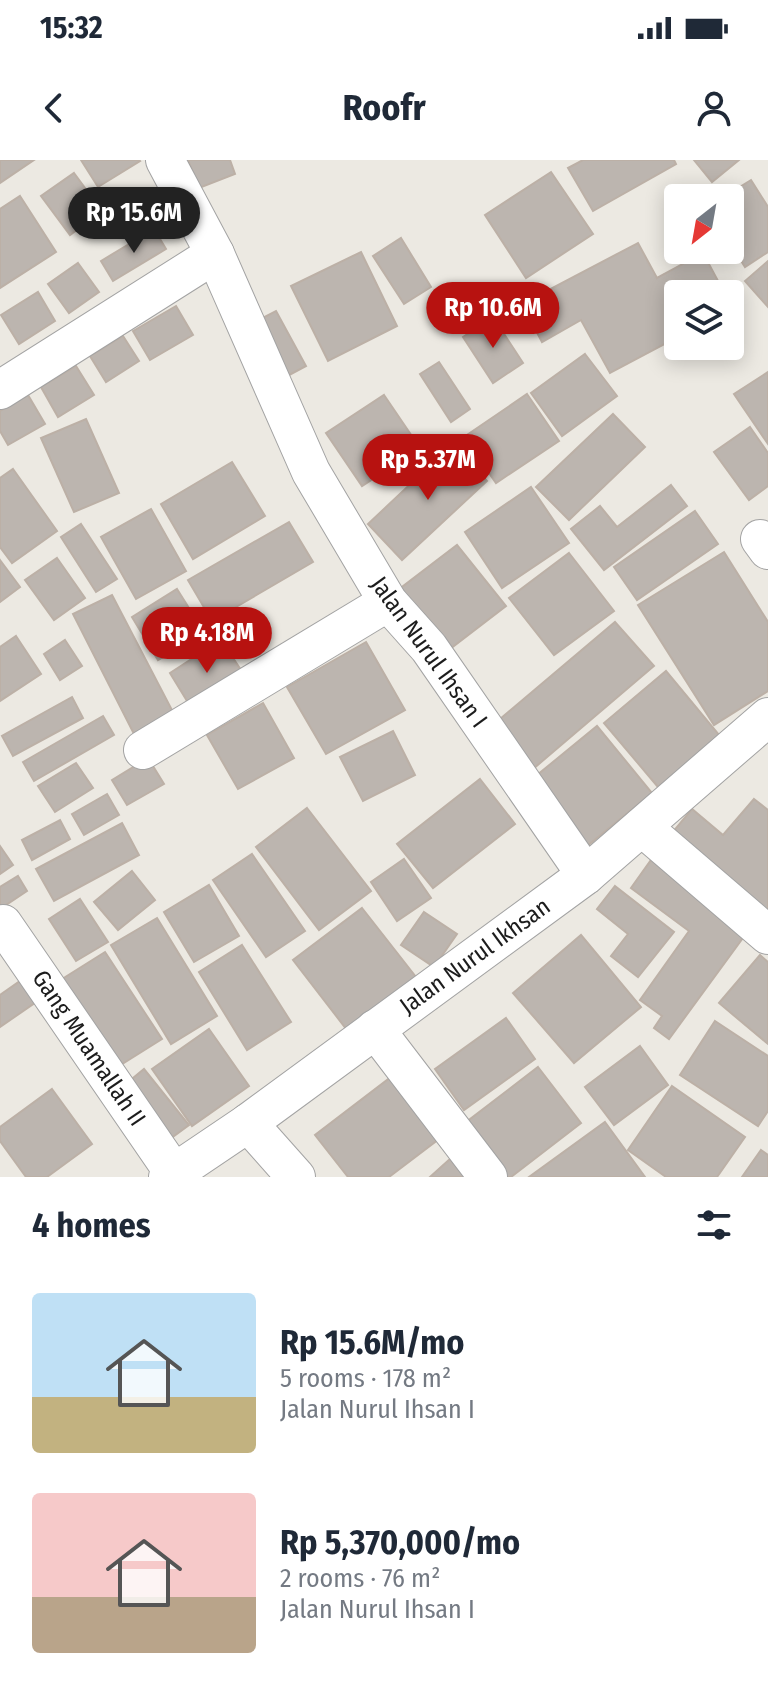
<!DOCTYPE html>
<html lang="en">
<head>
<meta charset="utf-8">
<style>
	body { margin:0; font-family:"Fira Sans Condensed",sans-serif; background:#f2f2f3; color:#1f2937; height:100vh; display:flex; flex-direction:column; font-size:30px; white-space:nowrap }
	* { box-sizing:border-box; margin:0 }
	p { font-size:26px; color:#747a83 }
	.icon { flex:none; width:44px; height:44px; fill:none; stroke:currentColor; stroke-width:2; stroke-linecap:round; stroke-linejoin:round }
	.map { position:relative; height:1017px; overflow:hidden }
	.details { display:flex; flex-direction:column; background:#fff; flex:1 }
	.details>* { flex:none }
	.needle { width:52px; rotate:211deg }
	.tools { position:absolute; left:664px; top:24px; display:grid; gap:16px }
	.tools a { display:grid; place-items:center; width:80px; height:80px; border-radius:8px; background:#fff; box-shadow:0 4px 20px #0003; font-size:40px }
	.price { position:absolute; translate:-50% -68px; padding:0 18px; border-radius:28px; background:#b71210; color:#fff; font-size:26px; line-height:52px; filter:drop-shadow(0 2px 4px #0008) }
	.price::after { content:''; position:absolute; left:50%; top:48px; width:24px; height:18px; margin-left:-12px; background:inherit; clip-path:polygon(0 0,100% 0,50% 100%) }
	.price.current { background:#222; color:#fff }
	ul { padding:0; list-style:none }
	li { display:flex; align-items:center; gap:24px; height:200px; padding:0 32px }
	li span { display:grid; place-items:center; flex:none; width:224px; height:160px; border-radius:8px; color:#555 }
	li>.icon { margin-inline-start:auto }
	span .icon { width:96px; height:96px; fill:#fffc; stroke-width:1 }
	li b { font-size:34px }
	h2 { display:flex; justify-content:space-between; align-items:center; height:96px; padding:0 32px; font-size:34px }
	.status { display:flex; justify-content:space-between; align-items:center; height:56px; padding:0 40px; background:#fff; direction:ltr }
	.status svg { height:22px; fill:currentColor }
	header { display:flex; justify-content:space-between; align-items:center; height:104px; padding:0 32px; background:#fff; font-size:36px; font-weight:700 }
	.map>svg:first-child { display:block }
	.building { fill:#bcb5af; stroke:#bcb0a6; stroke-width:2 }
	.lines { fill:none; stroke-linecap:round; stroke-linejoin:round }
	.street-casing { stroke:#a3a3a3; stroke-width:40 }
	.street { stroke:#fff; stroke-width:38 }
	.labels { text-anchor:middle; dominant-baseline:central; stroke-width:6; stroke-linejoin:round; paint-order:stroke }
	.street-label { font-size:24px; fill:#1c1c1c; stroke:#fff }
</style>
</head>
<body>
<div class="status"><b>15:32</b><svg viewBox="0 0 49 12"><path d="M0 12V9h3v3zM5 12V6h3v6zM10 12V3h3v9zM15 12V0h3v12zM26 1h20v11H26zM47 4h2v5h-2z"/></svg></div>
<header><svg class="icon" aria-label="back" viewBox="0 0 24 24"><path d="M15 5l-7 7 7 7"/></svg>Roofr<svg class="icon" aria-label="person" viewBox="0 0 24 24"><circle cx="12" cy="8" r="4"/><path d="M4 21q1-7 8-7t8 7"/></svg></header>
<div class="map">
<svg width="768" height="1017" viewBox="0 0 768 1017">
	<rect width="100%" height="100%" fill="#ece9e2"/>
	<g class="building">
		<polygon points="0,0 34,0 0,23"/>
		<polygon points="81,0 139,0 140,1 98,27"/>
		<polygon points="188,0 230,0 235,14 199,28"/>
		<polygon points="583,0 674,0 676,4 593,51 568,8"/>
		<polygon points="694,0 739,0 712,22"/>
		<polygon points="551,12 593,74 526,118 485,55"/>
		<polygon points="74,13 102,51 70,75 41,36"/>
		<polygon points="751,20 768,47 768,92 745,107 730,83 730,38 722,38"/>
		<polygon points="20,36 56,92 0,128 0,49"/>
		<polygon points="154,69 166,89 113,121 101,101"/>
		<polygon points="401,78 431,127 404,144 373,96"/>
		<polygon points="638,83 657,118 703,93 725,134 678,134 678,177 610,213 581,160 542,182 522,144"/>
		<polygon points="361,92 397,166 328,201 291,126"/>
		<polygon points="768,101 768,147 745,121"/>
		<polygon points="78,103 99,132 69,153 48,124"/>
		<polygon points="38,132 55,161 19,184 1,155"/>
		<polygon points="176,146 193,175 150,200 133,171"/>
		<polygon points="276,151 306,206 276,222 251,164"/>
		<polygon points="493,157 523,203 493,223 463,177"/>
		<polygon points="123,176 139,201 106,222 90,196"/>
		<polygon points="585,194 617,236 562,276 531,233"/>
		<polygon points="439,202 470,249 451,262 420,214"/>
		<polygon points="76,206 94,235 58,257 41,227"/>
		<polygon points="768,212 768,284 734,234"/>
		<polygon points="527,234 559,281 496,323 464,277"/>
		<polygon points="28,235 45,264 8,285 0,271 0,251"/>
		<polygon points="384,235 420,288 362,326 326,273"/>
		<polygon points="613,254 645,287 569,360 536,327"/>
		<polygon points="86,259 119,333 74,352 41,278"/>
		<polygon points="750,267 768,293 768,326 749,340 714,292"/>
		<polygon points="453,284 487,321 402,400 368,364"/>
		<polygon points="232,302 265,356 193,399 161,344"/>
		<polygon points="13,309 57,371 12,403 0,387 0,318"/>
		<polygon points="671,325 687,346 604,410 571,369 600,346 617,367"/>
		<polygon points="531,327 569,383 502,428 465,372"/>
		<polygon points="151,349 186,411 136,439 101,377"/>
		<polygon points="695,351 718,384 637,440 614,407"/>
		<polygon points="289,362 313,402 212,461 188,420"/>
		<polygon points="81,364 117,419 96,432 61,377"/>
		<polygon points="457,385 506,446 446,492 398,430"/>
		<polygon points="724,392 768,462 768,531 714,565 638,445"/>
		<polygon points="569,393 614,451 554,495 509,438"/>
		<polygon points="57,398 85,438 54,460 25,420"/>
		<polygon points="0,400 20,427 0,442"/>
		<polygon points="177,429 204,472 158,500 132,457"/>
		<polygon points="112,435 174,554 134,574 73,454"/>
		<polygon points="615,462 654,506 533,609 494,564"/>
		<polygon points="16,476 41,514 0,541 0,487"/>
		<polygon points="65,480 82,506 60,520 44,494"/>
		<polygon points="221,480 245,516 192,549 170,513"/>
		<polygon points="366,482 405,550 326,594 287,527"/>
		<polygon points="666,511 720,576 658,627 604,563"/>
		<polygon points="72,537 83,558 13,596 2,576"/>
		<polygon points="263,543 294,598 238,629 207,575"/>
		<polygon points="103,556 114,575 34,621 23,602"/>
		<polygon points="597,566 652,633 586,687 531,620"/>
		<polygon points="393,571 415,615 363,641 340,597"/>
		<polygon points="148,598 164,624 127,645 112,620"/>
		<polygon points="76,603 93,628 55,652 38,626"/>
		<polygon points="480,619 515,664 433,728 397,684"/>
		<polygon points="107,634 119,655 84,675 72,654"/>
		<polygon points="754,639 768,650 768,763 667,679 692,649 723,675"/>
		<polygon points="307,648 371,731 319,770 256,687"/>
		<polygon points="60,660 70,679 32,700 22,680"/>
		<polygon points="122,663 139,695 54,741 36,709"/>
		<polygon points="0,686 13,705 0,714"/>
		<polygon points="252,694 305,771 266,797 213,720"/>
		<polygon points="404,699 431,738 397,761 371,722"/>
		<polygon points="651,700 748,771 669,879 654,868 662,856 640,840 689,771 631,728"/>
		<polygon points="132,711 155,740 118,770 94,742"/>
		<polygon points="18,716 27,731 0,749 0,727"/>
		<polygon points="209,725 239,776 194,802 164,752"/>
		<polygon points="615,726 674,772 638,817 611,796 628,774 597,749"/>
		<polygon points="80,739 108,782 76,801 49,759"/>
		<polygon points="362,748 416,817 347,870 293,800"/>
		<polygon points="424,752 457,774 434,807 401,785"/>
		<polygon points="157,758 217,856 171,884 111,785"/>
		<polygon points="581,775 641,847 574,903 513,833"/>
		<polygon points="242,785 291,862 247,890 199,812"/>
		<polygon points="105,792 162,879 108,913 51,826"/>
		<polygon points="760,795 768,802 768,884 719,843"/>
		<polygon points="30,814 45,836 0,867 0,835"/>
		<polygon points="506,858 535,899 464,950 435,909"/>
		<polygon points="715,861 768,896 768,951 758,966 680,915"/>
		<polygon points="209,869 249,926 192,966 152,909"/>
		<polygon points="640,886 668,925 614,965 585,927"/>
		<polygon points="538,907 581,963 511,1017 501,1017 461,966"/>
		<polygon points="144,909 189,965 159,987 121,928"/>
		<polygon points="391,917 439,979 389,1017 348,1017 315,975"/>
		<polygon points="672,926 745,977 717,1017 666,1017 628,990"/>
		<polygon points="52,929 92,984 47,1017 26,1017 0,981 0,967"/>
		<polygon points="605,962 645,1017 529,1017"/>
		<polygon points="761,990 768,995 768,1017 742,1017"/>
		<polygon points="450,999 465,1017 430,1017"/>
	</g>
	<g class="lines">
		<defs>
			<g id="street">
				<polyline points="165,0 215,94 311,312 388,442 429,488 586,715"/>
				<polyline points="0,230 215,94"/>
				<polyline points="760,379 768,390"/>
				<polyline points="143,590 388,442"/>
				<polyline points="642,667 768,775"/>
				<polyline points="3,764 174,1013"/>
				<polyline points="375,869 488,1017"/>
				<polyline points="248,963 296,1017"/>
				<polyline points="168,1017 248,963 586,715 768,557"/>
			</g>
		</defs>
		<use href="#street" class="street-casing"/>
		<use href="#street" class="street"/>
	</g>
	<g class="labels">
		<g class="street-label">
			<text transform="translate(429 492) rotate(54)">Jalan Nurul Ihsan I</text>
			<text transform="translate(475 796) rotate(-36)">Jalan Nurul Ikhsan</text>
			<text transform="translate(89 888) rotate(56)">Gang Muamallah II</text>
		</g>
	</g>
</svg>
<div class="tools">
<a><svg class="needle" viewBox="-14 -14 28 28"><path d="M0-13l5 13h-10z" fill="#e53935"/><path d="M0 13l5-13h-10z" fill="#747a83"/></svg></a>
<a><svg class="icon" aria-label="layers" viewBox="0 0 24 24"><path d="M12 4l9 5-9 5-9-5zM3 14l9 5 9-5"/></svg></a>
</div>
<b class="price current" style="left:134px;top:95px">Rp 15.6M</b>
<b class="price" style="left:493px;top:190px">Rp 10.6M</b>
<b class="price" style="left:428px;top:342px">Rp 5.37M</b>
<b class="price" style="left:207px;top:515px">Rp 4.18M</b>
</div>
<section class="details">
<h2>4 homes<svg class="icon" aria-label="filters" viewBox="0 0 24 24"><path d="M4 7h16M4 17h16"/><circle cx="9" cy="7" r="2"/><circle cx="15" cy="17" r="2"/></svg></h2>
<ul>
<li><span style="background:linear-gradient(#bfe0f5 65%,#c2b280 0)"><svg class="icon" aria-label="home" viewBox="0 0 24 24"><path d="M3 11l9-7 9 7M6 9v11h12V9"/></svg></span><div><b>Rp 15.6M/mo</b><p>5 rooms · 178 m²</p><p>Jalan Nurul Ihsan I</p></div></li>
<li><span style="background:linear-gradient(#f6c9c9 65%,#b9a48a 0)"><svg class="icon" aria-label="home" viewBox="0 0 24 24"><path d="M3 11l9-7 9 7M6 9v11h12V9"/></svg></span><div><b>Rp 5,370,000/mo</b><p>2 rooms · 76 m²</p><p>Jalan Nurul Ihsan I</p></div></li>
</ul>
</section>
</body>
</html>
